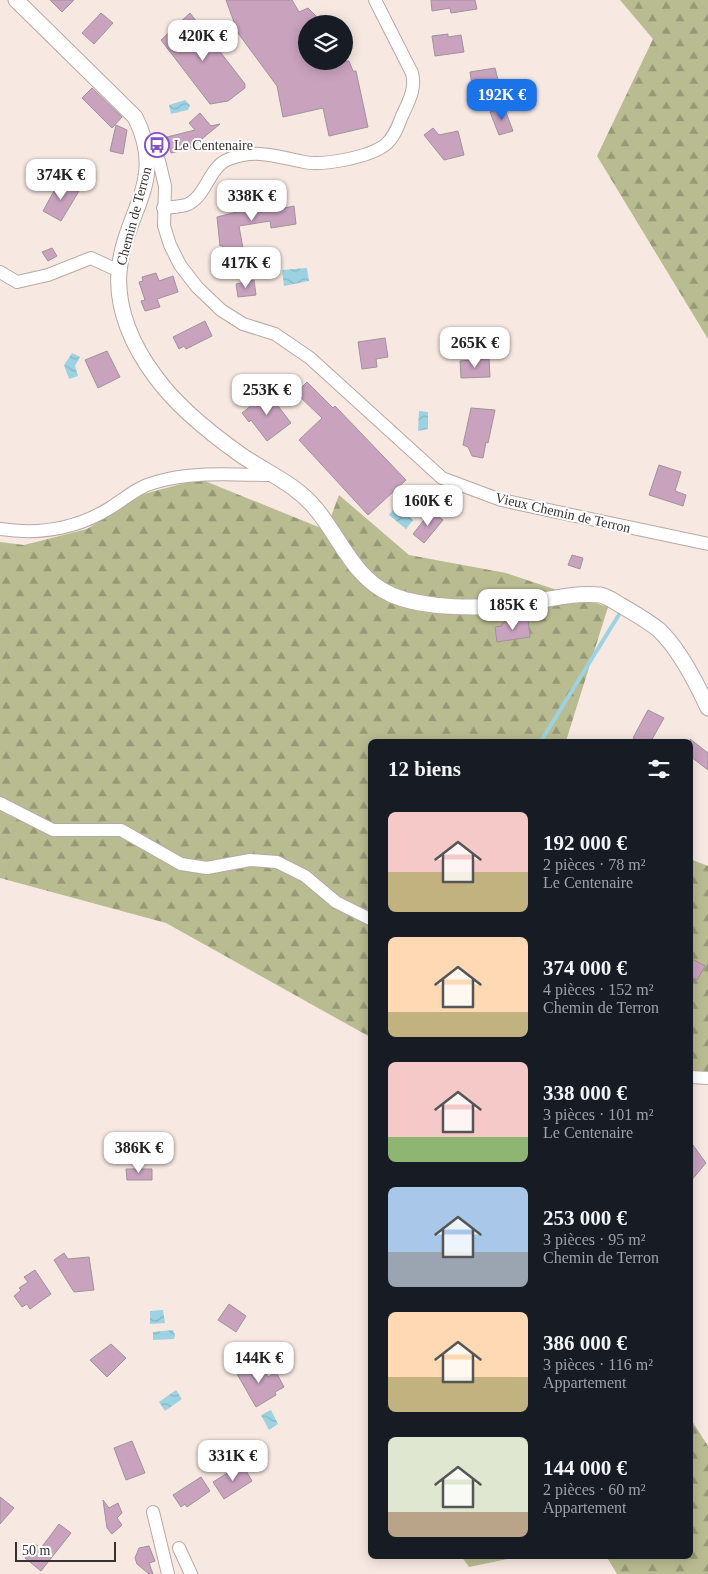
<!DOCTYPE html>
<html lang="fr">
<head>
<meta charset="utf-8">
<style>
	body { margin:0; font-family:Georgia,serif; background:#20242c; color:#f1f3f6; height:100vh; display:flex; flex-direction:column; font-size:19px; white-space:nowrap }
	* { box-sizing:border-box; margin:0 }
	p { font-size:16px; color:#9ea1a6 }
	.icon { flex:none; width:28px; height:28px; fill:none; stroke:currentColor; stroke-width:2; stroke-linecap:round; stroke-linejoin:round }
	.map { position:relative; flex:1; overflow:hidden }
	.panel { position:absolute; left:368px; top:739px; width:325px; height:820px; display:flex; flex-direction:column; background:#171b24; border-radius:8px; box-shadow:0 2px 12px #0003 }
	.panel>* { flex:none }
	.buttons { position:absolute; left:298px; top:15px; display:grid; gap:10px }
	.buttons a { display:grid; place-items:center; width:55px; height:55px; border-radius:50%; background:#171b24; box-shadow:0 2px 12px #0003; font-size:25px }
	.scale { position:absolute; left:15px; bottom:12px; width:101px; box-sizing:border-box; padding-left:5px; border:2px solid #37312f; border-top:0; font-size:14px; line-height:18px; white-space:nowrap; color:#37312f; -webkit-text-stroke:4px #fff; paint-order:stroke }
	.price { position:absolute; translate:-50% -42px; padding:0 11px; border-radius:10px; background:#fff; color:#222; font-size:16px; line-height:32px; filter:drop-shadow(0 1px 2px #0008) }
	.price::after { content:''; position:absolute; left:50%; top:30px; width:15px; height:11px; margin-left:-8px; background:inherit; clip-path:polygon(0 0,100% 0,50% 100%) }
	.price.on { background:#1a73e8; color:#fff }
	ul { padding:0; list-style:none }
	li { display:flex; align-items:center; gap:15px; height:125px; padding:0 20px }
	li span { display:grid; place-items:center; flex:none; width:140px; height:100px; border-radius:8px; color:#555 }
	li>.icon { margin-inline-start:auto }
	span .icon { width:60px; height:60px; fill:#fffc; stroke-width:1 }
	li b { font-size:21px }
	h2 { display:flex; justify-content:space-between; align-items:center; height:60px; padding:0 20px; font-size:21px }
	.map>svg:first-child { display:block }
	.forest { fill:url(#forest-firs) }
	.water { fill:url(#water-waves) }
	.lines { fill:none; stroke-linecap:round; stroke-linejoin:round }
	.stream { stroke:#9dd2e2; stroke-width:4 }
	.building { fill:#c9a2be; stroke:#9f939b }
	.minor-casing { stroke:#b7a9a4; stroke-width:14 }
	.tertiary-casing { stroke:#b7a9a4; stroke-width:17 }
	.minor { stroke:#fff; stroke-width:12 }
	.tertiary { stroke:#fff; stroke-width:15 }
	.labels { text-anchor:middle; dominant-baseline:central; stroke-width:4; stroke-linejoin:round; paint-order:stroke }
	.poi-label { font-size:14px; fill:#37312f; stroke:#fff; text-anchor:start }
	.street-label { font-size:14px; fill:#37312f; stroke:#fff }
</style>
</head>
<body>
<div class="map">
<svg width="708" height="1574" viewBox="0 0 708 1574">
	<defs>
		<pattern id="forest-firs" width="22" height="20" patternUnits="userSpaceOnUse" patternTransform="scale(1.25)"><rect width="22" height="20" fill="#b9bc90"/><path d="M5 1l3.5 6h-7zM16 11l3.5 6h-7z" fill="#979976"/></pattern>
		<pattern id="water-waves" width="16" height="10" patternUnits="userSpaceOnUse" patternTransform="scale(1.25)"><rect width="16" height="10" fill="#9dd2e2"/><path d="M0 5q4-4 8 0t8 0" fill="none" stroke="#88b5c2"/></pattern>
	</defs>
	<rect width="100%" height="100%" fill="#f7e8e2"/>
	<g class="forest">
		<polygon points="620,0 708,0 708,339 597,156 653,39"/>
		<polygon points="200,479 326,530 339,495 409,555 506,573 608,607 566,741 370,741 370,1037 166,923 0,878 0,542 24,545 87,529 140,495"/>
		<polygon points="690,859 708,866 708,1074 690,1073"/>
		<polygon points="690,1418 708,1446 708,1574 617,1574 606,1556 690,1556"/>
		<polygon points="461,1556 522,1556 469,1567"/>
	</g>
	<g class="water">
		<polygon points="185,100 190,105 188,110 171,114 169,105"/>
		<polygon points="307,268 309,281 284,286 282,270"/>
		<polygon points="72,353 80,357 75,366 78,376 69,379 64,365"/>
		<polygon points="419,411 428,412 428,429 418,431"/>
		<polygon points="396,505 413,520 406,529 389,515"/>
		<polygon points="163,1310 165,1323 150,1324 150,1311"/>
		<polygon points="173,1330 175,1335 174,1339 153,1340 153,1332"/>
		<polygon points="176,1390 182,1399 165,1411 159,1402"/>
		<polygon points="271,1410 278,1424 269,1430 261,1415"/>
	</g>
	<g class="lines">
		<polyline class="stream" points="541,741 620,613"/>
	</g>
	<g class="building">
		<polygon points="50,0 74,0 62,12"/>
		<polygon points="226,0 292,0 299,12 308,8 324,24 306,24 306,61 349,61 353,71 356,71 368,127 329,136 323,108 283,117 277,86 238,33"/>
		<polygon points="431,0 475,0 477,9 451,13 450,8 432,11"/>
		<polygon points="101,13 113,23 94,44 82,33"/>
		<polygon points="190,13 245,84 245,88 228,101 210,104 161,40"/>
		<polygon points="448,34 448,37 461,35 464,52 435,56 432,36"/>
		<polygon points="495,68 500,88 473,92 470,72"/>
		<polygon points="92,88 122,117 112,128 82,98"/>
		<polygon points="504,107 513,131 499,135 490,112"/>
		<polygon points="200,113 211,126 220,124 191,148 171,153 167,137 195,130 189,123"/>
		<polygon points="116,125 127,130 123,154 110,151"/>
		<polygon points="433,128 439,135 458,131 464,155 444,160 424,135"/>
		<polygon points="60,180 79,191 61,221 43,211"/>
		<polygon points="277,198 280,209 294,206 296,224 271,228 270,221 239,226 243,249 224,253 222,245 220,246 217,217 249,209 248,203"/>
		<polygon points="52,248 57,256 48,261 42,252"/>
		<polygon points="156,273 159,281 173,276 178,292 157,299 160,307 145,311 141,301 145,300 139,282 143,281 142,277"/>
		<polygon points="254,280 256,295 238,297 236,284"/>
		<polygon points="205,321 212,336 186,349 184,346 179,349 173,337"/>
		<polygon points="385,338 388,357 376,359 377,367 362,369 358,342"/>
		<polygon points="107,351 120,377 98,388 85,360"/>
		<polygon points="489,359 490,377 461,378 460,361"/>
		<polygon points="307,382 333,408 335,406 406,480 368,515 299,440 322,418 296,393"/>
		<polygon points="272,389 280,398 275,402 291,423 267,441 251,420 249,422 242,413"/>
		<polygon points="471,408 495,410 488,443 486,442 483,458 472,456 468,447 463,445"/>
		<polygon points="659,465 681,472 675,491 686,495 683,506 649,495"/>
		<polygon points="431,511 443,520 424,543 413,534"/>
		<polygon points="572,555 583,558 580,569 568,565"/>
		<polygon points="528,620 530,637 497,642 495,627 502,626 502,623"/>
		<polygon points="648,710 664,718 651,741 639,741 633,738"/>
		<polygon points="690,739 708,753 708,770 690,756"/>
		<polygon points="690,958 705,966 697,980 690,976"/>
		<polygon points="690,1141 706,1163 690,1182"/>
		<polygon points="126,1169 152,1169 152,1180 127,1180"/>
		<polygon points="64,1253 68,1259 89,1257 94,1290 74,1292 54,1260"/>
		<polygon points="35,1270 51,1294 30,1309 27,1304 22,1307 14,1296 21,1290 19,1288 28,1282 24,1277"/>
		<polygon points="229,1304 246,1316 236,1332 218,1320"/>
		<polygon points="111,1344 126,1358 107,1377 90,1360"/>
		<polygon points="244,1361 254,1379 266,1373 268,1377 276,1372 284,1387 275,1392 276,1395 256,1407 233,1367"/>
		<polygon points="132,1441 145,1473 126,1480 114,1448"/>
		<polygon points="242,1464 252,1481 224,1499 213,1482"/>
		<polygon points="201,1477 210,1491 187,1507 185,1504 181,1507 173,1495"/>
		<polygon points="0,1497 14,1508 0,1524"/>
		<polygon points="103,1500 109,1508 118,1503 122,1513 117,1518 122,1525 112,1534 107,1528"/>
		<polygon points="59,1524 71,1533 41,1571 25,1558 35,1544 41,1548"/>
		<polygon points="149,1546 155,1561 149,1563 153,1574 149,1574 137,1564 135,1558 139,1548"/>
	</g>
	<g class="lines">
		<defs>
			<g id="minor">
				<polyline points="146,142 159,161 165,186 164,226 170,245 180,265 197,287 221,310 243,324 275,334 310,358 442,478 501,500 708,544"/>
				<path d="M163,208C170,207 179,207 186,205C207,197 208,167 229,159C256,148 278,157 304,162C324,166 369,157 385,145C394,138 398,126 402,116C409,101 416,89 412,73L375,0"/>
				<polyline points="0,272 17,282 48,275 91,258 119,271"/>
				<path d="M0,529C39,535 76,529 110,508C126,498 137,487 156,482C194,471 234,475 273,475"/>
				<polyline points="0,803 53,830 121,830 181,864 207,868 250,860 277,862 305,876 336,902 370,919"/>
				<polyline points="690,1077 708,1078"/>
				<polyline points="153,1512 168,1574"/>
				<polyline points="179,1548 191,1574"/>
			</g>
			<path id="tertiary" d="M16,0L135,117C168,182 124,211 119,272C116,309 133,347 155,376C177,407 210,433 241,455C267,473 296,484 316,509C341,539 354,579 392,595C425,609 483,609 518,604C545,601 572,592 600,595C607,596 615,602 622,606C634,613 648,621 659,630C678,648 697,684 708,708"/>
		</defs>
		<use href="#minor" class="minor-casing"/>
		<use href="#tertiary" class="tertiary-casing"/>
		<use href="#minor" class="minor"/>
		<use href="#tertiary" class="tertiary"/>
	</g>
	<defs>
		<symbol id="bus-ring" viewBox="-11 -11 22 22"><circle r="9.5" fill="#fff" stroke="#854fc7" stroke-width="1.5"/><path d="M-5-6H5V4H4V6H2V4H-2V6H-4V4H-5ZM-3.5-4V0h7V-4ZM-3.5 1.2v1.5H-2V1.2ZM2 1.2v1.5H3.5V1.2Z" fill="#854fc7"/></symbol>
	</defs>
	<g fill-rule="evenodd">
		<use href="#bus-ring" x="143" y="131" width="28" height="28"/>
	</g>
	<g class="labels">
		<g class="poi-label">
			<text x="174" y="145">Le Centenaire</text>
		</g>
		<g class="street-label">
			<text transform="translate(134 216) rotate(-75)">Chemin de Terron</text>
			<text transform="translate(563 513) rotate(13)">Vieux Chemin de Terron</text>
		</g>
	</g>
</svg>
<div class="buttons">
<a><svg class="icon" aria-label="layers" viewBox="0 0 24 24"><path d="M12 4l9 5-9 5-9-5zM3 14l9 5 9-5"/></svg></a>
</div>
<div class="scale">50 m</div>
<b class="price" style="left:203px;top:62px">420K €</b>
<b class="price on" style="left:502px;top:121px">192K €</b>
<b class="price" style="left:61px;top:201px">374K €</b>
<b class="price" style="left:252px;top:222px">338K €</b>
<b class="price" style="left:246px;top:289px">417K €</b>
<b class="price" style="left:475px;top:369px">265K €</b>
<b class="price" style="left:267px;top:416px">253K €</b>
<b class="price" style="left:428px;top:527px">160K €</b>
<b class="price" style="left:513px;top:631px">185K €</b>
<b class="price" style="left:139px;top:1174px">386K €</b>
<b class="price" style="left:259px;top:1384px">144K €</b>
<b class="price" style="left:233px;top:1482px">331K €</b>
<section class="panel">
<h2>12 biens<svg class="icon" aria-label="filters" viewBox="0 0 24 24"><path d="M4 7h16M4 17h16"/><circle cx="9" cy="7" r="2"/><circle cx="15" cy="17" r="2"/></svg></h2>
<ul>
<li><span style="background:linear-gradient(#f6c9c9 60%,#c2b280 0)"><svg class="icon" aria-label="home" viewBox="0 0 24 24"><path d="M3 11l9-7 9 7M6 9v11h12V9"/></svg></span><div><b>192 000 €</b><p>2 pièces · 78 m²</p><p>Le Centenaire</p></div></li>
<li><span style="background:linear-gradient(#ffd9b3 75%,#c2b280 0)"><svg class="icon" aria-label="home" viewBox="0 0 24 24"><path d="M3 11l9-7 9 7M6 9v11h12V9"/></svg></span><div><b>374 000 €</b><p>4 pièces · 152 m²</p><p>Chemin de Terron</p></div></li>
<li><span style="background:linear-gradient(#f6c9c9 75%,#8fb573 0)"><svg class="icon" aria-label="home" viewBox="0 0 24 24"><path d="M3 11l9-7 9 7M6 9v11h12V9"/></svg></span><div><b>338 000 €</b><p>3 pièces · 101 m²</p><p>Le Centenaire</p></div></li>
<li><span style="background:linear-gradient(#a9c7e8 65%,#9aa5b1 0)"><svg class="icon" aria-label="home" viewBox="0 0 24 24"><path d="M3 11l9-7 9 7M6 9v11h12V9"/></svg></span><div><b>253 000 €</b><p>3 pièces · 95 m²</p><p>Chemin de Terron</p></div></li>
<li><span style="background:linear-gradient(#ffd9b3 65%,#c2b280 0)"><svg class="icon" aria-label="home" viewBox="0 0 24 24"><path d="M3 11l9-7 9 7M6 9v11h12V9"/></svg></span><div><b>386 000 €</b><p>3 pièces · 116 m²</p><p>Appartement</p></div></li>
<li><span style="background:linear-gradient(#dfe7d0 75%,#b9a48a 0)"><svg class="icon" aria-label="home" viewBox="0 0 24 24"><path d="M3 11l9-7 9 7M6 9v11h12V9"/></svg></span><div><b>144 000 €</b><p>2 pièces · 60 m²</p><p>Appartement</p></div></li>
</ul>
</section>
</div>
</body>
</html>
